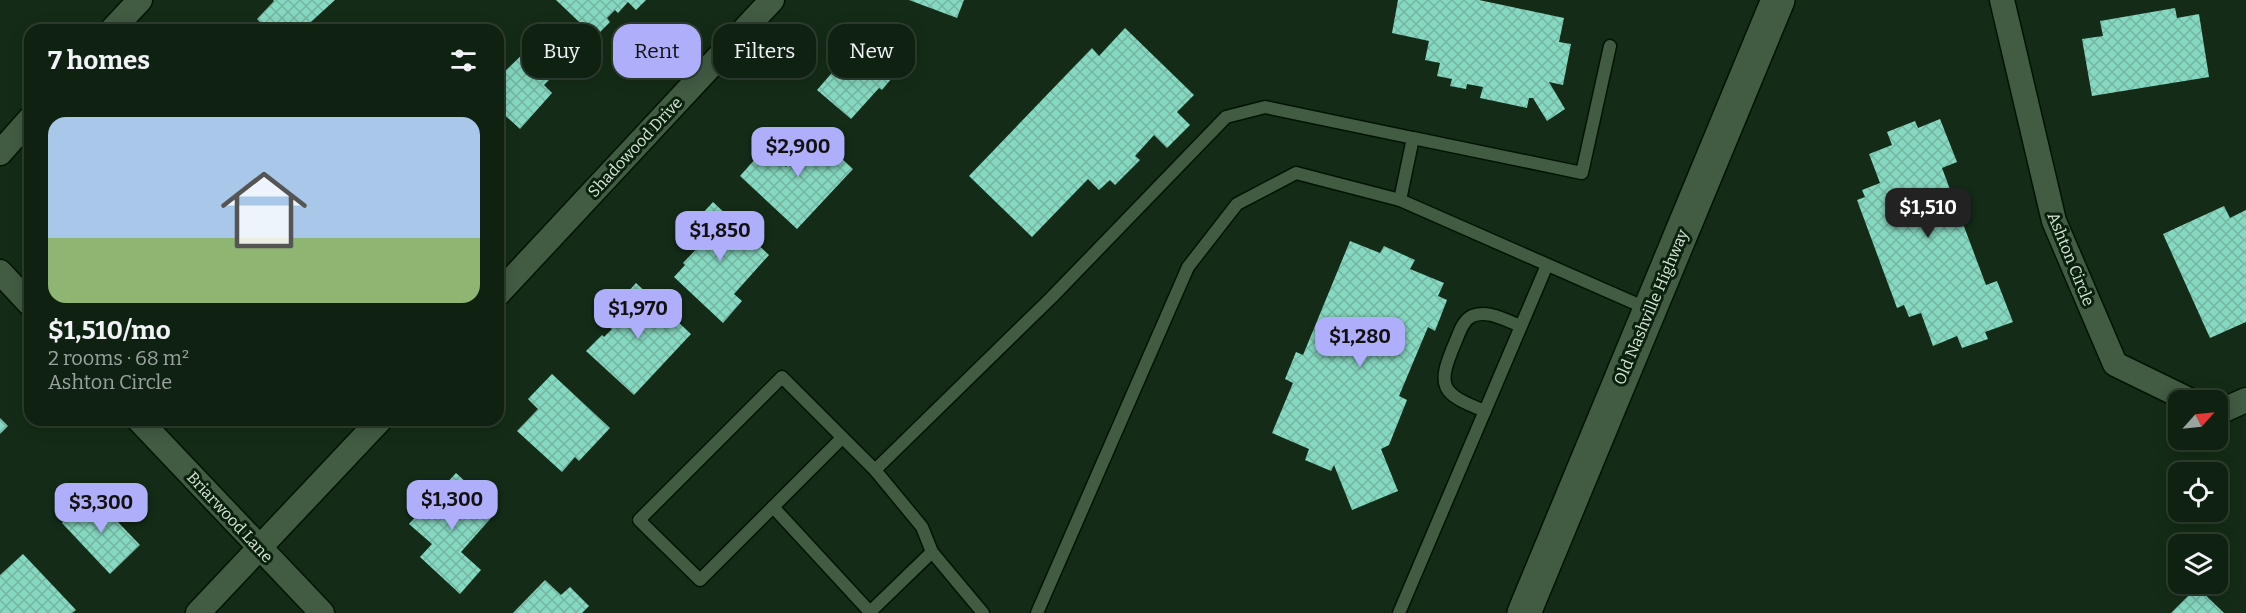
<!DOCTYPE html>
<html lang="en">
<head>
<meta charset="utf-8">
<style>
	body { margin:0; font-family:Bitter,serif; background:#1d2e1f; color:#f1f3f6; height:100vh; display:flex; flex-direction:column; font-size:22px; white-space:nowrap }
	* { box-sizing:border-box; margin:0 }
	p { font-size:20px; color:#9ba39f }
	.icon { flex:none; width:33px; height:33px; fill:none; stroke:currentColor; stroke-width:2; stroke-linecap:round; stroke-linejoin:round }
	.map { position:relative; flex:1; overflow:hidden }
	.drawer { position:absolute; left:24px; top:24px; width:480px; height:402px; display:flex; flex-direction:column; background:#0f2111; border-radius:18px; box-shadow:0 3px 15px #0003,0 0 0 2px #2f3e31 }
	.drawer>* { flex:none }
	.hud { position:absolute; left:522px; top:24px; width:570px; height:54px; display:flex; gap:12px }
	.needle { width:39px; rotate:63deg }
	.tools { position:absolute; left:2168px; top:390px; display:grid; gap:12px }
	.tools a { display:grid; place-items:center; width:60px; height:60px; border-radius:12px; background:#0f2111; box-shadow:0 3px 15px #0003,0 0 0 2px #2f3e31; font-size:30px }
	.price { position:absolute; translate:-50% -51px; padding:0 14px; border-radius:12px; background:#aeaefa; color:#111; font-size:20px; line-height:39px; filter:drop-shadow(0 2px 3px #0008) }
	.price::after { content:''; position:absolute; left:50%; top:36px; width:18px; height:14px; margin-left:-9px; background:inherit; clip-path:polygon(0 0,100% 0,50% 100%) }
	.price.current { background:#222; color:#fff }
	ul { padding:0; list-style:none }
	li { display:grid; align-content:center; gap:12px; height:318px; padding:0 24px }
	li+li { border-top:2px solid #2f3e31 }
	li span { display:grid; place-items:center; height:186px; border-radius:18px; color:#555 }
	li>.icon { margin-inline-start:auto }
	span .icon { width:108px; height:108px; fill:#fffc; stroke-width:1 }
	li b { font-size:26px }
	h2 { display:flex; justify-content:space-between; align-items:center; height:72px; padding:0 24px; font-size:26px }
	.tag { padding:0 21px; border-radius:18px; background:#0f2111; box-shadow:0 3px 15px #0003,0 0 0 2px #2f3e31; font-size:21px; line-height:54px }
	.tag.current { background:#aeaefa; color:#111 }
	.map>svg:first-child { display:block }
	.building { fill:url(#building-cross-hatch) }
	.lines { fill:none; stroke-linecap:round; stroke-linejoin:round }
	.lane-casing { stroke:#001403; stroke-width:15 }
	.street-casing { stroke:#001403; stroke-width:27 }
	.secondary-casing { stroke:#001403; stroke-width:36 }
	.lane { stroke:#425b43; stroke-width:12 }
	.street { stroke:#425b43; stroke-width:24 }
	.secondary { stroke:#425b43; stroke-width:33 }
	.labels { text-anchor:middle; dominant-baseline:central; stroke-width:6; stroke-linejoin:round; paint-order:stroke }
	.street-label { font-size:16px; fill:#d7e6d8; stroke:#0a220d }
</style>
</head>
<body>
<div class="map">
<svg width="2246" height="613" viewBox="0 0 2246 613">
	<defs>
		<pattern id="building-cross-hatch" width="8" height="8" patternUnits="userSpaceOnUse" patternTransform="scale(1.5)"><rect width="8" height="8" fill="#86d9c1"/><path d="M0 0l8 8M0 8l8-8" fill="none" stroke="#74b4a1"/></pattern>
	</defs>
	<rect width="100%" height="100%" fill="#142c17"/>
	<g class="building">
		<polygon points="273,0 335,0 302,30 268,30 257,19 274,1"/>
		<polygon points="556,0 646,0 636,10 628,2 618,13 615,10 607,18 610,22 595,37"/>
		<polygon points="909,0 964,0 957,18"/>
		<polygon points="1398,0 1479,0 1564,18 1559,42 1571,44 1563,85 1549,82 1565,109 1547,121 1533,98 1529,98 1527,108 1480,98 1483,87 1467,84 1466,89 1450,86 1452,79 1437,76 1440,63 1425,60 1429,41 1392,33"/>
		<polygon points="2175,8 2177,18 2199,14 2209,77 2092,96 2082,39 2103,36 2100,21"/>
		<polygon points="871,28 907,60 882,90 879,88 851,119 817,90"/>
		<polygon points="1125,28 1194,95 1177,112 1190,125 1167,148 1154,135 1135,156 1140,160 1115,185 1110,180 1099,190 1088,179 1032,237 969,176 1092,48 1099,56"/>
		<polygon points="536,41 563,66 544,85 552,93 520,129 498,109 498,83 502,78 500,76"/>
		<polygon points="1940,119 1957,162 1942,168 1986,285 1997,281 2013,322 1985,332 1988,339 1962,348 1957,336 1933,346 1921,313 1909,317 1904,305 1897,308 1857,200 1865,197 1862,190 1880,183 1869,154 1892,145 1887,132 1915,121 1918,128"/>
		<polygon points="811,130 853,169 797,229 740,176 765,148 786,167 789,163 784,158"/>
		<polygon points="713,202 769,255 734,294 742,301 723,323 674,277 685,265 683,263 704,241 689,228"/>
		<polygon points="2224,206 2230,218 2246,210 2246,322 2210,338 2163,234"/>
		<polygon points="1350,241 1380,253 1384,246 1415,260 1410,269 1444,283 1438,296 1447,300 1435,331 1428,327 1399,396 1407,400 1389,445 1381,449 1398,491 1352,510 1334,465 1331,471 1305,460 1309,449 1272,433 1293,383 1285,379 1296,352 1303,355"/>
		<polygon points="636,283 691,334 634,395 586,351 602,335 604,337 612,329 609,327 620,316 612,309"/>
		<polygon points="552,374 610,428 579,461 575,457 562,472 517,431 538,409 528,399"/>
		<polygon points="0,418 8,426 0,434"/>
		<polygon points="456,473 482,497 475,503 491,518 461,552 481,570 460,594 420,557 432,544 409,524"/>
		<polygon points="91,494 140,545 110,574 62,523"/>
		<polygon points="23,554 76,610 72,613 0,613 0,575"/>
		<polygon points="545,580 561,595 570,587 589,606 582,613 513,613"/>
		<polygon points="2197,587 2224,613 2171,613"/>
	</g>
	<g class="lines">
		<defs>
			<g id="lane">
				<polyline points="1413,138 1582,173 1610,46"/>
				<path d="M1485,411C1441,394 1436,387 1455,343C1459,334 1462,321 1472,316C1487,309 1507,321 1521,326"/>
				<polyline points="842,438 700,580 639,520 782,377 875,470"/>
				<polyline points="773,507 870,612 932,552"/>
				<polyline points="983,613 932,552 922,527 875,470 1052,297 1226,117 1265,107 1413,138 1400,200"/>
				<polyline points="1037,613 1188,267 1237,204 1296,173 1400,200 1648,309"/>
				<polyline points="1399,613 1547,265"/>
			</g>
			<g id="street">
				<polyline points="2002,0 2054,221 2115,364 2189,400"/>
				<polyline points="112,30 140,0"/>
				<polyline points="0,153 30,119"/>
				<polyline points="0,272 30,304"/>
				<polyline points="498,294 772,0"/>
				<polyline points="2217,413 2246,400"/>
				<polyline points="139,420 322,613"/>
				<polyline points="198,613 380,420"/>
			</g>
			<polyline id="secondary" points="1524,613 1778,0"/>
		</defs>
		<use href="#lane" class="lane-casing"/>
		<use href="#street" class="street-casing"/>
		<use href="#secondary" class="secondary-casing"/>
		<use href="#lane" class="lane"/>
		<use href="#street" class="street"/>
		<use href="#secondary" class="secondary"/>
	</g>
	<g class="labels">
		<g class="street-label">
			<text transform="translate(635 147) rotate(-47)">Shadowood Drive</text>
			<text transform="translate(2071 259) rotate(68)">Ashton Circle</text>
			<text transform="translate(1651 307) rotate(-67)">Old Nashville Highway</text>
			<text transform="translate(230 517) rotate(47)">Briarwood Lane</text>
		</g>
	</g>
</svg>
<div class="tools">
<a><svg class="needle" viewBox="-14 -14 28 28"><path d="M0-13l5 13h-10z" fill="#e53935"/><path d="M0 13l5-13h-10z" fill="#9ba39f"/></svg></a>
<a><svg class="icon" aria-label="locate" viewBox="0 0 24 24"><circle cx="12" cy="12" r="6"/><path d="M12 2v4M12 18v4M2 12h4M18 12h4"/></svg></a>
<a><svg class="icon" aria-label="layers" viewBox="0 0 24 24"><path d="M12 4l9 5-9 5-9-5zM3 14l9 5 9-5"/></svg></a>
</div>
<b class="price" style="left:798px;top:178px">$2,900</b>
<b class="price current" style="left:1928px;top:239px">$1,510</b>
<b class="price" style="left:720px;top:262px">$1,850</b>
<b class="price" style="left:638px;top:340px">$1,970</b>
<b class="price" style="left:1360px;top:368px">$1,280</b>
<b class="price" style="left:452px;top:531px">$1,300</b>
<b class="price" style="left:101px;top:534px">$3,300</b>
<div class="hud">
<a class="tag">Buy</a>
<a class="tag current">Rent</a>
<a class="tag">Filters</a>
<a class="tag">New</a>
</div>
<section class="drawer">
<h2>7 homes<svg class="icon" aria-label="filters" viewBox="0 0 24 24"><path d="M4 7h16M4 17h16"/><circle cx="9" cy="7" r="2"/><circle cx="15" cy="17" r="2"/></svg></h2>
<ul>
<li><span style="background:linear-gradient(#a9c7e8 65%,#8fb573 0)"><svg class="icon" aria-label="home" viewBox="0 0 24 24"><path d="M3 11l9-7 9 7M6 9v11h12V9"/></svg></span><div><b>$1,510/mo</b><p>2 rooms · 68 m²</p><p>Ashton Circle</p></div></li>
</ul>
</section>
</div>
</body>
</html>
